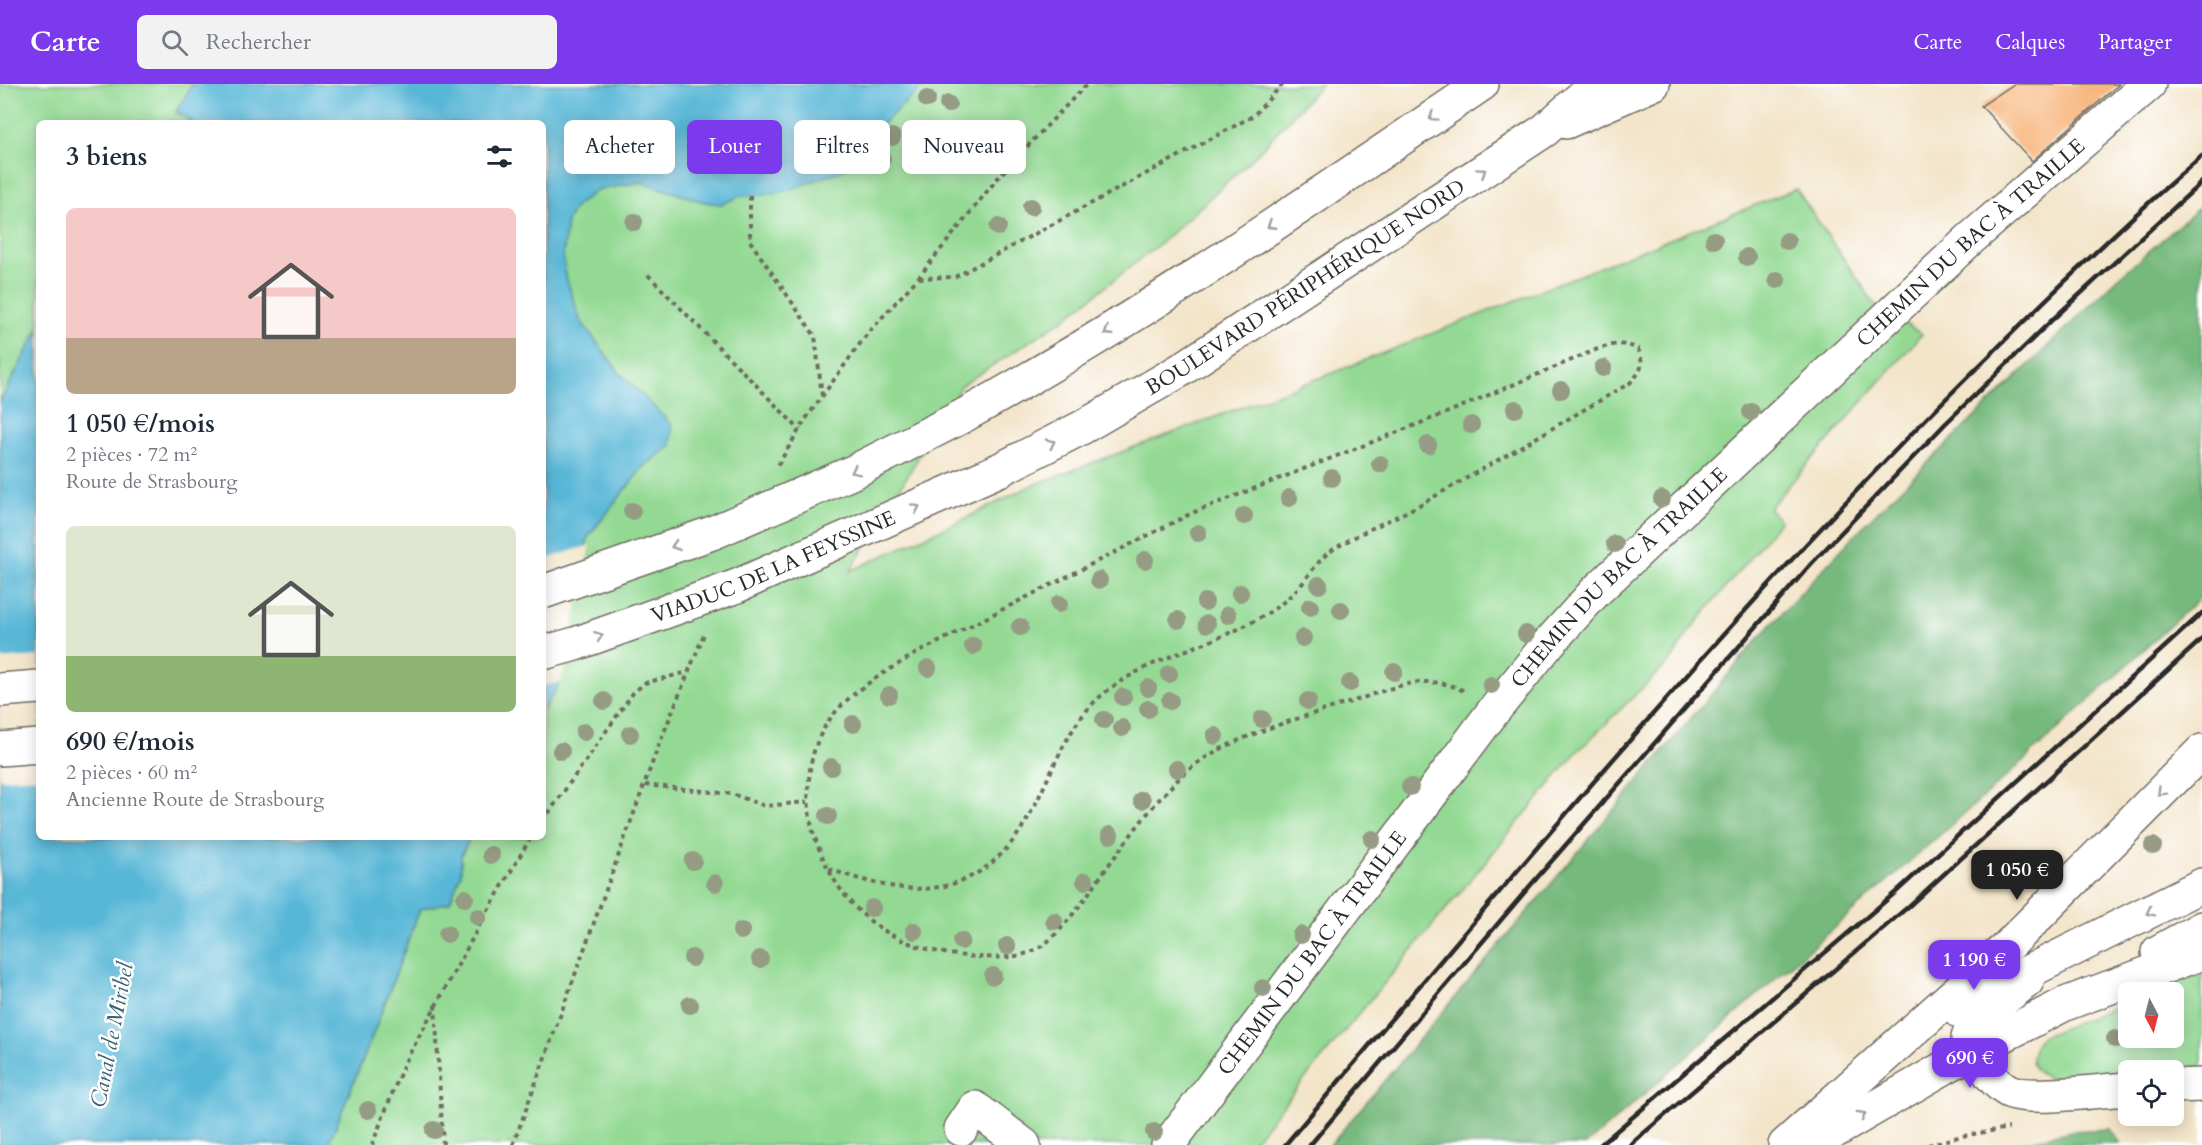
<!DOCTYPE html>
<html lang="fr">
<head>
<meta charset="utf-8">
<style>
	body { margin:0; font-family:Cardo,serif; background:#f2f2f3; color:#1f2937; height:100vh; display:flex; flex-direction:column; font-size:22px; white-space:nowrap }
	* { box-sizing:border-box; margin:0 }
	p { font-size:20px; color:#747a83 }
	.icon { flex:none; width:33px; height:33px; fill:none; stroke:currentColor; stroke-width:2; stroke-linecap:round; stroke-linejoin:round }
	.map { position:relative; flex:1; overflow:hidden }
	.side { position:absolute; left:36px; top:36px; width:510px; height:720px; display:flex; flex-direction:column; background:#fff; border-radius:9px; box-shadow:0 3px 15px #0003 }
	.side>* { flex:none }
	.top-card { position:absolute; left:564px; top:36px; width:570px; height:54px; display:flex; gap:12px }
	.needle { width:39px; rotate:173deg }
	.controls { position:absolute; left:2118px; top:898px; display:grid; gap:12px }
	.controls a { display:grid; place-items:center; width:66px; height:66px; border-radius:9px; background:#fff; box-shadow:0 3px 15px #0003; font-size:30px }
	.price { position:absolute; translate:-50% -51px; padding:0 14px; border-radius:12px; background:#7c3aed; color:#fff; font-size:20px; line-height:39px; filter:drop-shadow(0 2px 3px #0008) }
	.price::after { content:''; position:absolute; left:50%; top:36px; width:18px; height:14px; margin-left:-9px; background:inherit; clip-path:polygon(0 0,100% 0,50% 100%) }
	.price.selected { background:#222; color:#fff }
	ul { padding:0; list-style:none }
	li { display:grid; align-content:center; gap:12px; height:318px; padding:0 30px }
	li span { display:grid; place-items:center; height:186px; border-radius:9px; color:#555 }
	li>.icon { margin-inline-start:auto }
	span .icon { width:108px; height:108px; fill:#fffc; stroke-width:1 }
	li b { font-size:26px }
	h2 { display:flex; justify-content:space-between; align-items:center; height:72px; padding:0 30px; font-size:26px }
	.tag { padding:0 21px; border-radius:9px; background:#fff; box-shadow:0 3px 15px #0003; font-size:21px; line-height:54px }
	.tag.selected { background:#7c3aed; color:#fff }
	header { display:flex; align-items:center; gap:36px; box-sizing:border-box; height:84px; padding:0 30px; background:#7c3aed; color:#fff }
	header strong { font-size:28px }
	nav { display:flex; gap:33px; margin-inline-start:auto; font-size:21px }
	.search { width:420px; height:54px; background:#f2f2f3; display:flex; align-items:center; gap:15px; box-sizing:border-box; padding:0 21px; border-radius:9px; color:#747a83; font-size:22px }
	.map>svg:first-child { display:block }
	.green { fill:#93d993; stroke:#5f825f; stroke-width:1.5 }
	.forest { fill:#76b97d; stroke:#507254; stroke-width:1.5 }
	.water { fill:#59b7d7; stroke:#427181; stroke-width:1.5 }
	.pier { fill:#f3e5ca }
	.building { fill:#f7b479 }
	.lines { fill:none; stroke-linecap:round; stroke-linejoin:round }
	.minor-casing { stroke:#716c63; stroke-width:36 }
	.major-casing { stroke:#716c63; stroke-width:36 }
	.highway-casing { stroke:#716c63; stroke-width:36 }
	.path { stroke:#716c63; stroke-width:4; stroke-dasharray:4.5 4.5; stroke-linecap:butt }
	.minor { stroke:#fff; stroke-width:33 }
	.major { stroke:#fff; stroke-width:33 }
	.highway { stroke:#fff; stroke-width:33 }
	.rail { stroke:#2b2b2b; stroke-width:4.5 }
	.highway-bridge-casing { stroke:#716c63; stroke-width:36; stroke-linecap:butt }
	.highway-bridge { stroke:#fff; stroke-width:33 }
	.tree { fill:#969b84 }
	.oneway { stroke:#a0a0a0 }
	.labels { text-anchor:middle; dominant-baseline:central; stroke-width:5; stroke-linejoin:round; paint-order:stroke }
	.street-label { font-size:21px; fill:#2b2b2b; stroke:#fff }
	.water-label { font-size:22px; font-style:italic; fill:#3d6370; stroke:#fff }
</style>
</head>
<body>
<header>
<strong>Carte</strong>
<div class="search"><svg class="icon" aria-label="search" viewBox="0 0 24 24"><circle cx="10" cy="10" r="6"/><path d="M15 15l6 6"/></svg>Rechercher</div>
<nav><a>Carte</a><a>Calques</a><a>Partager</a></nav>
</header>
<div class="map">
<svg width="2202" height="1061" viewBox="0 0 2202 1061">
	<rect width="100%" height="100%" fill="#fff"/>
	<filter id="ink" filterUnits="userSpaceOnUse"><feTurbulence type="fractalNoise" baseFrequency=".0167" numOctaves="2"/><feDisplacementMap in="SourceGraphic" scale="12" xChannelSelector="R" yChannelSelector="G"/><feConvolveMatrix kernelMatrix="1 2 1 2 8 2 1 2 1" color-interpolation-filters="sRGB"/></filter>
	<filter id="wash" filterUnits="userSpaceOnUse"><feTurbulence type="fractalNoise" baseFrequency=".008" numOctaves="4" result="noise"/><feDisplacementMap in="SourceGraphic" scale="24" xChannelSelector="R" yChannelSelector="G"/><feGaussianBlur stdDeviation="1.35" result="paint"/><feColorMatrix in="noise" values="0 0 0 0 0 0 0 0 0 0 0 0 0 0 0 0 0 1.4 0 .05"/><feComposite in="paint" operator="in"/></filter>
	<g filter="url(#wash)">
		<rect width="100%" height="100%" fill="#f3e5ca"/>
		<g class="green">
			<polygon points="0,0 193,0 176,28 193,38 39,39 39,244 0,318"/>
			<polygon points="925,0 1322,0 1253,74 1162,158 1063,236 962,301 850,487 968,433 1028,403 1330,290 1796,105 1876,222 1922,250 1769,424 1780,437 1688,549 1672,575 1575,670 1250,1061 328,1061 372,953 420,825 461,789 461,773 470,753 543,753 543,626 557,604 588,453 643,383 671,362 580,236 566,193 563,172 567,137 575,123 597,106 641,98 704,118 722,120 740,112 843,86 880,42"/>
			<path d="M2202,888V986L2128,987V989L2053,995C2028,989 2027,971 2041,953L2128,918V954H2174V909H2150Z"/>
		</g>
		<g class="forest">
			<polygon points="2202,121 2202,512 2006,693 1586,1061 1330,1061 1759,554 1866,439 2117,195"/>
			<polygon points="2110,1045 2120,1060 2013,1061 2071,1047"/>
		</g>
		<g class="water">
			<polygon points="193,0 925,0 880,42 843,86 789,106 763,111 740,112 722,120 704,118 641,98 597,106 575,123 567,137 563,172 566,193 580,236 619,288 672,341 671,362 643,383 588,453 557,604 543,626 543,39 186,39 192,37 176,28"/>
			<polygon points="39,244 39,753 470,753 461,772 461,789 450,818 420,825 372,953 328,1061 0,1061 0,318"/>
		</g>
		<g class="pier">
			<polygon points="590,461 561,598 543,602 543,476"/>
			<polygon points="39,572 39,693 0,695 0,575"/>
		</g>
		<g id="blocks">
			<polygon class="building" points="2014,0 2119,0 2032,77 1981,22"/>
		</g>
	</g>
	<g filter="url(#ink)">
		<use href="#blocks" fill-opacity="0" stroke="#716c63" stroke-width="1.5"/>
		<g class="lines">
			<defs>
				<g id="minor">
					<path d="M2027,897L1973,939L1968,954C1974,969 1992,998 2007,1006C2026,1018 2103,1006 2128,1005"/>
					<polyline points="2174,1002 2202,1001"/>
					<polyline points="961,1045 975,1024 1024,1061"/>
					<path id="s1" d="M1168,1061L1492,629L1549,559L1595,508L1968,157L2149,0"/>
				</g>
				<g id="major">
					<polyline points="2158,868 2202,844"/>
					<polyline points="1959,927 1982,911 2202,801"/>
					<polyline points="1785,1061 2007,863 2202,667"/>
					<polyline points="1811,1061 1973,967 2065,920 2202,869"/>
				</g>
				<g id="highway">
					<polyline points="1566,38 1653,0"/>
					<path d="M963,332C1143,233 1312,115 1482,0"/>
					<path id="s2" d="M999,386L1083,343L1179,287L1545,46L1596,0"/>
					<polyline points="0,606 39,603"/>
					<polyline points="0,665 39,662"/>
				</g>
			</defs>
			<use href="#minor" class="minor-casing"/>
			<use href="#major" class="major-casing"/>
			<use href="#highway" class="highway-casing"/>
			<g class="path">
				<polyline points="750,112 750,157 815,252 822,312"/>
				<polyline points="648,191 800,346"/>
				<polyline points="919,194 955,193 1253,32 1283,0"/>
				<polyline points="778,381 805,336 867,250 918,194 1001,90 1087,0"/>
				<polyline points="645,701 732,710 765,722 807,718"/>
				<polyline points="543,737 633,609 645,599 688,588"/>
				<path d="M829,785C880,803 934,818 982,786C1045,744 1047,658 1102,611C1151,570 1218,562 1271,527C1282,520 1292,511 1301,501C1312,488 1319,474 1334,465C1362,447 1394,435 1423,419C1492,380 1561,339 1630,299C1641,287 1645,282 1638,265C1624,258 1615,260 1600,264L1451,327L1192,429L915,570C862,602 814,627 809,695C807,719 809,739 818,762C846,836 901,869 979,873C999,874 1021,875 1040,863C1065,848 1097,796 1116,771C1139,740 1162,708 1191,684C1229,653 1303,633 1351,618C1391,605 1425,586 1466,608"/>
				<polyline points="435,921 443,1061"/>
				<polyline points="372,1061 403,982 483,835 531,753"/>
				<polyline points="513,1061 658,663 704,550"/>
				<polyline points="1928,1061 1962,1052 2009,1044"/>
			</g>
			<use href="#minor" class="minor"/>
			<use href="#major" class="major"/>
			<use href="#highway" class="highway"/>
			<g class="rail">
				<path d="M1285,1061C1513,792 1737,519 1989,272C2058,203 2128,135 2202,72"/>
				<polyline points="1310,1061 1529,803 1811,480 1945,340 2052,236 2202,98"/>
				<polyline points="1600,1061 1896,808 2202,529"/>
				<polyline points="1630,1061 1909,822 2202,555"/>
			</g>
			<defs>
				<g id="highway-bridge">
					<polyline points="543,508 712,449 851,389 963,332"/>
					<path id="s3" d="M543,569L575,560L737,502L999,386"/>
				</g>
			</defs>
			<use href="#highway-bridge" class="highway-bridge-casing"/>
			<use href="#highway-bridge" class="highway-bridge"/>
		</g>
		<g class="tree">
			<circle cx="927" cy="15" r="9"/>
			<circle cx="948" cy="20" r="9"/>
			<circle cx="892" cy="53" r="9"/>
			<circle cx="912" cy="57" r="9"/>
			<circle cx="882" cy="75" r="9"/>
			<circle cx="1031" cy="123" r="9"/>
			<circle cx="634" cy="138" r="9"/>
			<circle cx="998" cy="143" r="9"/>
			<circle cx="1714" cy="156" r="9"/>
			<circle cx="1787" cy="157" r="9"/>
			<circle cx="1747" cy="173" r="9"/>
			<circle cx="1777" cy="196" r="9"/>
			<circle cx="1603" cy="284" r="9"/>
			<circle cx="1561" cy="306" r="9"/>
			<circle cx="1515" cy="325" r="9"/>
			<circle cx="1751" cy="328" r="9"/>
			<circle cx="1471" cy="341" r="9"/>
			<circle cx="1428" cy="361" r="9"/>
			<circle cx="1380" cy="380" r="9"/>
			<circle cx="1332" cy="394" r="9"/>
			<circle cx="1289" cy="414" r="9"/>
			<circle cx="1662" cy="415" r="9"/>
			<circle cx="632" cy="427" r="9"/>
			<circle cx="1244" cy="432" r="9"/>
			<circle cx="1198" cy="449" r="9"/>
			<circle cx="1615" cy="460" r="9"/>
			<circle cx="1145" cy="476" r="9"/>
			<circle cx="1099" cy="496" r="9"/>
			<circle cx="1319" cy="501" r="9"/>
			<circle cx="1240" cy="509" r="9"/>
			<circle cx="1205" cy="518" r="9"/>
			<circle cx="1059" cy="520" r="9"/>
			<circle cx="1310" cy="523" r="9"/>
			<circle cx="1341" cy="526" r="9"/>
			<circle cx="1228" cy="531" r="9"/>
			<circle cx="1178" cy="536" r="9"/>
			<circle cx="1207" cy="540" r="9"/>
			<circle cx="1020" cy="543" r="9"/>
			<circle cx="1526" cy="550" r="9"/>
			<circle cx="1303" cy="554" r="9"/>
			<circle cx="973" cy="562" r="9"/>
			<circle cx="928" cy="584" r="9"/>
			<circle cx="1394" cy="588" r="9"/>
			<circle cx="1169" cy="590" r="9"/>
			<circle cx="1350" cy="599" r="9"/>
			<circle cx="1491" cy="601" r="9"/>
			<circle cx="1148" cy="604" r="9"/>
			<circle cx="889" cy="611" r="9"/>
			<circle cx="1123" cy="613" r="9"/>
			<circle cx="604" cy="617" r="9"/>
			<circle cx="1170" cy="617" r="9"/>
			<circle cx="1308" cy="617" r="9"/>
			<circle cx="1148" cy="625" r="9"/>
			<circle cx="1262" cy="635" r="9"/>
			<circle cx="1104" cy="636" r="9"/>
			<circle cx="853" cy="640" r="9"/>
			<circle cx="1122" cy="644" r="9"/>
			<circle cx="584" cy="648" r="9"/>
			<circle cx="630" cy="650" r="9"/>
			<circle cx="1215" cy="652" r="9"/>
			<circle cx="561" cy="667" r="9"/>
			<circle cx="831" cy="683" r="9"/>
			<circle cx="1177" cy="685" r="9"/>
			<circle cx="1410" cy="703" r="9"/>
			<circle cx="1142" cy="716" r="9"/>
			<circle cx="828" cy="732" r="9"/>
			<circle cx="1110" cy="751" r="9"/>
			<circle cx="1372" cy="755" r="9"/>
			<circle cx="2153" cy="762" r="9"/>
			<circle cx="491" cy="771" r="9"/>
			<circle cx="693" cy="777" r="9"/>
			<circle cx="1085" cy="797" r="9"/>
			<circle cx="715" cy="799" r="9"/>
			<circle cx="465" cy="814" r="9"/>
			<circle cx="872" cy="824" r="9"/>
			<circle cx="478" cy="833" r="9"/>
			<circle cx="1054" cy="837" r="9"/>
			<circle cx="741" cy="847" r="9"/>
			<circle cx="914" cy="847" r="9"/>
			<circle cx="447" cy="850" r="9"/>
			<circle cx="1301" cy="851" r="9"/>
			<circle cx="961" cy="857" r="9"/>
			<circle cx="1007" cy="862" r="9"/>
			<circle cx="692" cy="874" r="9"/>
			<circle cx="760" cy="875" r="9"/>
			<circle cx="993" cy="892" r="9"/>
			<circle cx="1263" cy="904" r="9"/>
			<circle cx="690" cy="921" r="9"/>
			<circle cx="2115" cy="955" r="9"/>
			<circle cx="368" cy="1026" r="9"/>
			<circle cx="434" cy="1046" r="9"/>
			<circle cx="1154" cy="1048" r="9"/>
		</g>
		<defs><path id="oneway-chevron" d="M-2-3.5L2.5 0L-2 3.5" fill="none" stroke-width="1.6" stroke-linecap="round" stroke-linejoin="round" transform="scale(1.5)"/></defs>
		<g class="oneway">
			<use href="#oneway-chevron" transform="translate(1433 33) rotate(146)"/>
			<use href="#oneway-chevron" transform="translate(1482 88) rotate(-34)"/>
			<use href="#oneway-chevron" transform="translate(1271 141) rotate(147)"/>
			<use href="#oneway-chevron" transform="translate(1108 248) rotate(148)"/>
			<use href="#oneway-chevron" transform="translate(1051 359) rotate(-27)"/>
			<use href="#oneway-chevron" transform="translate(855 387) rotate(154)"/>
			<use href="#oneway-chevron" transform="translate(916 424) rotate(-24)"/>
			<use href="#oneway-chevron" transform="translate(675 462) rotate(161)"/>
			<use href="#oneway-chevron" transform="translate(599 552) rotate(-20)"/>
			<use href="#oneway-chevron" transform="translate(2161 708) rotate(135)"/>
			<use href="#oneway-chevron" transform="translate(2150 828) rotate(153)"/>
			<use href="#oneway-chevron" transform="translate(1862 1031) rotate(-30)"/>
		</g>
	</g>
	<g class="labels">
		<g class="street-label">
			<text stroke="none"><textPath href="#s1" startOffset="1212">CHEMIN DU BAC À TRAILLE</textPath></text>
			<text stroke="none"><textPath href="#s2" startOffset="357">BOULEVARD PÉRIPHÉRIQUE NORD</textPath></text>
			<text stroke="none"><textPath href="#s3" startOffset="246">VIADUC DE LA FEYSSINE</textPath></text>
			<text stroke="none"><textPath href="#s1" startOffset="726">CHEMIN DU BAC À TRAILLE</textPath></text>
			<text stroke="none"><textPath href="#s1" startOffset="240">CHEMIN DU BAC À TRAILLE</textPath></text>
		</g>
		<g class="water-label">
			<text transform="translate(112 951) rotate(-79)">Canal de Miribel</text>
		</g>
	</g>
</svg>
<div class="controls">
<a><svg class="needle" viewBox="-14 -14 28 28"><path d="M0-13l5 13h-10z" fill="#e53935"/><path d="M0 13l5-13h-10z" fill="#747a83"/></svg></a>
<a><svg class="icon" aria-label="locate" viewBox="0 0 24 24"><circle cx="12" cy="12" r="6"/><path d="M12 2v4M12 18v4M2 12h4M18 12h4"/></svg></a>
</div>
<b class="price selected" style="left:2017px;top:817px">1 050 €</b>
<b class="price" style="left:1974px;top:907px">1 190 €</b>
<b class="price" style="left:1970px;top:1005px">690 €</b>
<div class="top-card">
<a class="tag">Acheter</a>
<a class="tag selected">Louer</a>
<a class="tag">Filtres</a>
<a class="tag">Nouveau</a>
</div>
<section class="side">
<h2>3 biens<svg class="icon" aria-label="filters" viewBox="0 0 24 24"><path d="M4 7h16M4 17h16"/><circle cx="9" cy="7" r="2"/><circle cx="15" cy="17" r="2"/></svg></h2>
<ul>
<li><span style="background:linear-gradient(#f6c9c9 70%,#b9a48a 0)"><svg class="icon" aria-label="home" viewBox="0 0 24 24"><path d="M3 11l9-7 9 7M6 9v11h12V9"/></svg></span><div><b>1 050 €/mois</b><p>2 pièces · 72 m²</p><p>Route de Strasbourg</p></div></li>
<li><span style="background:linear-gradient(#dfe7d0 70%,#8fb573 0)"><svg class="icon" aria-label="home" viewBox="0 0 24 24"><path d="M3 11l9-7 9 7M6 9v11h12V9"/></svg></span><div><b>690 €/mois</b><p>2 pièces · 60 m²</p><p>Ancienne Route de Strasbourg</p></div></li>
</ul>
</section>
</div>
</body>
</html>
